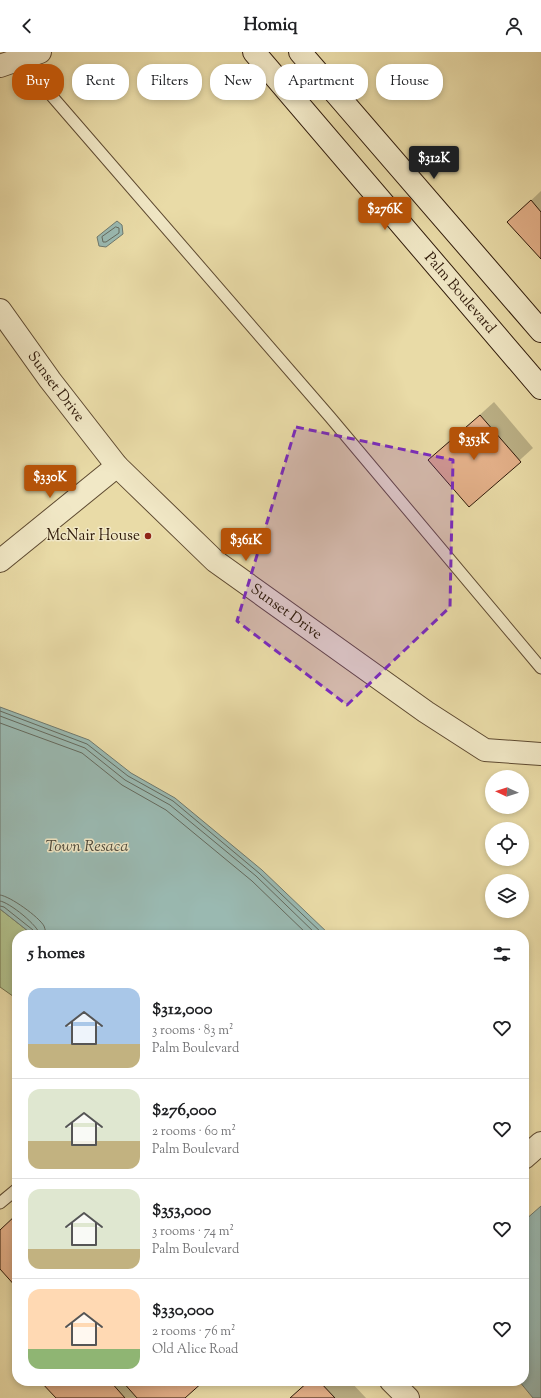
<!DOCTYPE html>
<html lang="en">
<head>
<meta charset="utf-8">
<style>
	body { margin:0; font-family:"Sorts Mill Goudy",serif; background:#f2f2f2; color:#202124; height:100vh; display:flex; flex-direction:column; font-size:15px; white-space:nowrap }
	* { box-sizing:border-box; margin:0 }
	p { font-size:13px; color:#757577 }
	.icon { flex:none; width:22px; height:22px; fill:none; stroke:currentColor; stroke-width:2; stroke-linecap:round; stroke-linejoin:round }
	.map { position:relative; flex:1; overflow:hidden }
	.details { position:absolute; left:12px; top:878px; width:517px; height:456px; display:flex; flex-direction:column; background:#fff; border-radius:16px; box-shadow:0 2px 6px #0003 }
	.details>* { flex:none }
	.hud { position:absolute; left:12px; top:12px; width:517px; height:36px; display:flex; gap:8px }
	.needle { width:26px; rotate:274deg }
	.fabs { position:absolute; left:485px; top:718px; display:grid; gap:8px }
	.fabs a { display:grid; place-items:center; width:44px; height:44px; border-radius:50%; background:#fff; box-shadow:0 2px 6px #0003; font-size:20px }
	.price { position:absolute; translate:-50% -34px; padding:0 9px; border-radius:4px; background:#b45309; color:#fff; font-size:13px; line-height:26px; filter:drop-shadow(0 1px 2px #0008) }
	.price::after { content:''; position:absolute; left:50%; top:24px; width:12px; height:9px; margin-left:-6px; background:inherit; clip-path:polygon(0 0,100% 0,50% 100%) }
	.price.current { background:#222; color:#fff }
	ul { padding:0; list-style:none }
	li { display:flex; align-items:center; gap:12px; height:100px; padding:0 16px }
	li+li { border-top:1px solid #e0e0e0 }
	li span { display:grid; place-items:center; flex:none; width:112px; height:80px; border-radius:12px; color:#555 }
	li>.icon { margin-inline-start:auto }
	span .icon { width:48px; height:48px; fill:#fffc; stroke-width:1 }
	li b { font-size:17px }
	h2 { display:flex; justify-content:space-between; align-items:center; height:48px; padding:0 16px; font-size:17px }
	.tag { padding:0 14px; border-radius:16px; background:#fff; box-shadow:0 2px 6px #0003; font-size:14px; line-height:36px }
	.tag.current { background:#b45309; color:#fff }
	header { display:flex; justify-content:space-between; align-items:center; height:52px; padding:0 16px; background:#fff; font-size:18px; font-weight:700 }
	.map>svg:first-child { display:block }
	.green { fill:#b1c18c; stroke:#706e4b }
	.water { fill:#9ab9b1; stroke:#6f796e }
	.shadow { fill:#0003 }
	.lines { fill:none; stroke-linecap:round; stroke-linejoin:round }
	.shore { stroke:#646a5e; stroke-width:1 }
	.building { fill:#e3b089; stroke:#2f1a0a }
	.lane-casing { stroke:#5e4a31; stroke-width:13 }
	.street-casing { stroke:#5e4a31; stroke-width:24 }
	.secondary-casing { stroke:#2f1a0a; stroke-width:24 }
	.lane { stroke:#f1e8c6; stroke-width:11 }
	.street { stroke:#f1e8c6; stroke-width:22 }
	.secondary { stroke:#f1e8c6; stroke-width:22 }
	.marked { fill:#7b2cbf; fill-opacity:0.2; stroke:#7b2cbf; stroke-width:3; stroke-dasharray:8 5; stroke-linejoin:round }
	.poi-dot { fill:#8f2418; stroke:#f1e8c6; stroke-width:1.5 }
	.labels { text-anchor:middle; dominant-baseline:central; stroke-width:3; stroke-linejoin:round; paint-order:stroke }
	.street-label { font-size:15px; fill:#2f1a0a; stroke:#f1e8c6 }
	.poi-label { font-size:15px; fill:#2f1a0a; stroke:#f1e8c6; text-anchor:end }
	.water-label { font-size:16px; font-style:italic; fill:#4f4a3c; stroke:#f1e8c6 }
</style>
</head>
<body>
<header><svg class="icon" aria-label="back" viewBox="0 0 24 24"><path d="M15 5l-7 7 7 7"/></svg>Homiq<svg class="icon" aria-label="person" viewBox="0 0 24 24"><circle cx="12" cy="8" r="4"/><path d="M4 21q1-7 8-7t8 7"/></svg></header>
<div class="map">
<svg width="541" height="1346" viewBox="0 0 541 1346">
	<rect width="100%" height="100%" fill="#e9dba7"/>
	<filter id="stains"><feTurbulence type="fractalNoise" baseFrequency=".005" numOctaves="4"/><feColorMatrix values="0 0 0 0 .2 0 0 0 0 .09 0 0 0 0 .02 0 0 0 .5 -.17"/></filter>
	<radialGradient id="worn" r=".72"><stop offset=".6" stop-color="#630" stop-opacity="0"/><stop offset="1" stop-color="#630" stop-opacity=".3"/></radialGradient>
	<polygon class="green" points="0,857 33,883 17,883 17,947 0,935"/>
	<g class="water">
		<polygon points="117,169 122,173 123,182 106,195 99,194 97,185"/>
		<polygon points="0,655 89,688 131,721 175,746 262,818 330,883 33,883 0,857"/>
		<polygon points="541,1154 541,1346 533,1346 519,1329 524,1329 524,1169"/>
	</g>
	<g class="shadow">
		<polygon points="541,139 541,206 522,157"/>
		<polygon points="494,350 533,396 469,454 430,408"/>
		<polygon points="42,1329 202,1329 184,1346 57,1346"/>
		<polygon points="309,1329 350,1329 366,1346 290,1346"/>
	</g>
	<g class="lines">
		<g class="shore">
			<polygon points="116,175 119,176 119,181 106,190 103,190 102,185"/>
			<polyline points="0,659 87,692 128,724 173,749 259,821 324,883"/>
			<polyline points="0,664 85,696 125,728 170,753 256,824 317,883"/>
			<polyline points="0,671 82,701 122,733 166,758 252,829 308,883"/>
			<path d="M0,843C10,844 39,865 44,874C45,877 46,880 46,883"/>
			<path d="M0,849C9,850 39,874 40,883"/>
			<polyline points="0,854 4,855 33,878 35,883"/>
		</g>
	</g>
	<g class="building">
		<polygon points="531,148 541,160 541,207 507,170"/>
		<polygon points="480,363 521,410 469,455 428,408"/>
		<polygon points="17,1162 17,1236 0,1217 0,1178"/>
		<polygon points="40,1329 110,1329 125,1346 56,1346"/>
		<polygon points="122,1329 204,1329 185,1346 137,1346"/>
		<polygon points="309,1329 319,1329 335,1346 290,1346"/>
	</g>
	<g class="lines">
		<defs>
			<g id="lane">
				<polyline points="18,5 330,365 541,616"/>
				<polyline points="0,1151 17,1137"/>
			</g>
			<g id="street">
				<polyline points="0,14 40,0"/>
				<path id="s1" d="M0,258L50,328L117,414L215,509L426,660L485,698L541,702"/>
				<polyline points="0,509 117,414"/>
				<polyline points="524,1106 541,1091"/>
				<polyline points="391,1329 408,1346"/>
			</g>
			<g id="secondary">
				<path id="s2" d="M254,0L541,336"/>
				<polyline points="300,0 541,279"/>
			</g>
		</defs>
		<use href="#lane" class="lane-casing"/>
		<use href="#street" class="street-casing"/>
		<use href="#secondary" class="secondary-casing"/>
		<use href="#lane" class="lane"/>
		<use href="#street" class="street"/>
		<use href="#secondary" class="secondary"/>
	</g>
	<path class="marked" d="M296,375L453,408L450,555L347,653L237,569Z"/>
	<circle class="poi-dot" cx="148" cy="484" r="4"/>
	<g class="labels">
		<g class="street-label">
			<text stroke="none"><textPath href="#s2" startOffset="317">Palm Boulevard</textPath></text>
			<text stroke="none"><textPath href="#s1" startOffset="95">Sunset Drive</textPath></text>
			<text stroke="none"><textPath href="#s1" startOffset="419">Sunset Drive</textPath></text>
		</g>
		<g class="poi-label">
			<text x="140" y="484">McNair House</text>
		</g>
		<g class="water-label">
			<text x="87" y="795">Town Resaca</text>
		</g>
	</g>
	<rect width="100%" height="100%" filter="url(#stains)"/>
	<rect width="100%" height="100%" fill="url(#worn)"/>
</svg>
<div class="fabs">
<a><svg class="needle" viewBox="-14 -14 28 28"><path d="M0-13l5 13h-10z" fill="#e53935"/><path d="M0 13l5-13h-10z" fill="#757577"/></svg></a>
<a><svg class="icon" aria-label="locate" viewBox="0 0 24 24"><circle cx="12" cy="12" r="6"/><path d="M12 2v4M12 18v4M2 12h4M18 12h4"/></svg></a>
<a><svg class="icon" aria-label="layers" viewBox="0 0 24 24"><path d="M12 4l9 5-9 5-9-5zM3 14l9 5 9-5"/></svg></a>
</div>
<b class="price current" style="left:434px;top:128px">$312K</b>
<b class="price" style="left:385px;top:179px">$276K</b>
<b class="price" style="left:474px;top:409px">$353K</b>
<b class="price" style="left:50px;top:447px">$330K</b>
<b class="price" style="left:246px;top:510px">$361K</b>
<div class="hud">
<a class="tag current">Buy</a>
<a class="tag">Rent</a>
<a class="tag">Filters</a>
<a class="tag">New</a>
<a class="tag">Apartment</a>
<a class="tag">House</a>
</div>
<section class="details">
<h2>5 homes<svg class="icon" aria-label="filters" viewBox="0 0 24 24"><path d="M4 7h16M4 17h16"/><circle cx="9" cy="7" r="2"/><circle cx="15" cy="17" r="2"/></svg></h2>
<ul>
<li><span style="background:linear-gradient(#a9c7e8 70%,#c2b280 0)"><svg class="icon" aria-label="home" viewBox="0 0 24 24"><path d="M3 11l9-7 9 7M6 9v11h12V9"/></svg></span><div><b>$312,000</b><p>3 rooms · 83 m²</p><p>Palm Boulevard</p></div><svg class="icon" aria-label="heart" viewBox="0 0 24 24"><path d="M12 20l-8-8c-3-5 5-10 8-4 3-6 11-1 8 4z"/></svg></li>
<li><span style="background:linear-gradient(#dfe7d0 65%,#c2b280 0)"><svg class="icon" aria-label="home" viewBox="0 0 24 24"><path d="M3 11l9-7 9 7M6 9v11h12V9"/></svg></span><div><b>$276,000</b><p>2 rooms · 60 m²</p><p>Palm Boulevard</p></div><svg class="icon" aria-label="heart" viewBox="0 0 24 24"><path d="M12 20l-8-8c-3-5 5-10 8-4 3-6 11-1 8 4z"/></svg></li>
<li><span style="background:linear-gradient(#dfe7d0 75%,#c2b280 0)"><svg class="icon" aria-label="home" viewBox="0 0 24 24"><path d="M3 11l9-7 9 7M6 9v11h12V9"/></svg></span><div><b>$353,000</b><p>3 rooms · 74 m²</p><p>Palm Boulevard</p></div><svg class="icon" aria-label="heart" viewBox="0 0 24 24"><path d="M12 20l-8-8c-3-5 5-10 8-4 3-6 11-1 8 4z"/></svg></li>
<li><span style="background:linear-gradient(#ffd9b3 75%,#8fb573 0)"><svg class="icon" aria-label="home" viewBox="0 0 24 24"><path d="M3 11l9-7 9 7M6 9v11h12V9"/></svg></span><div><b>$330,000</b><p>2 rooms · 76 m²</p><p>Old Alice Road</p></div><svg class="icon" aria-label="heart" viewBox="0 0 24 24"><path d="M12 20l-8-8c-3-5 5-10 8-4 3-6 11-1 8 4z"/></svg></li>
</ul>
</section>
</div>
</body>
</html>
